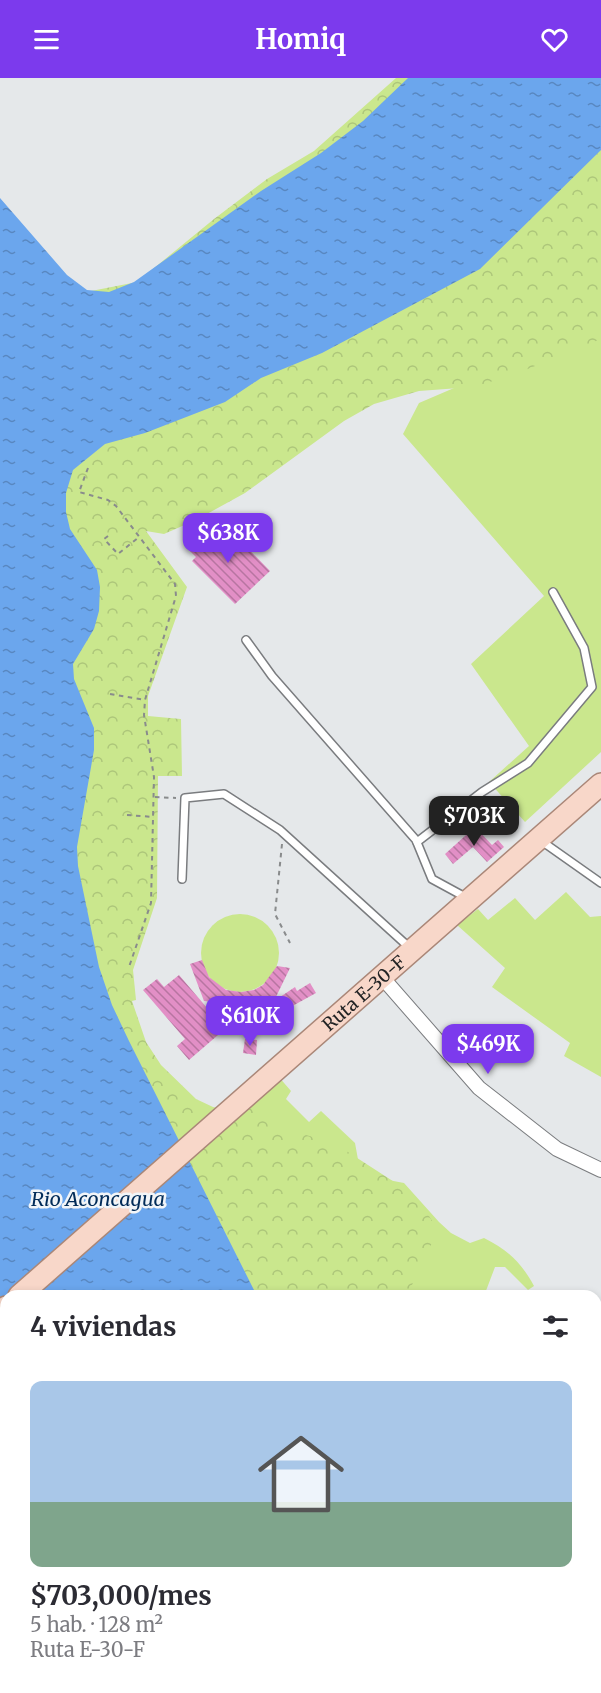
<!DOCTYPE html>
<html lang="es">
<head>
<meta charset="utf-8">
<style>
	body { margin:0; font-family:Merriweather,serif; background:#f7f7f7; color:#2b2b33; height:100vh; display:flex; flex-direction:column; font-size:22px; white-space:nowrap }
	* { box-sizing:border-box; margin:0 }
	p { font-size:20px; color:#7c7c81 }
	.icon { flex:none; width:33px; height:33px; fill:none; stroke:currentColor; stroke-width:2; stroke-linecap:round; stroke-linejoin:round }
	.map { position:relative; flex:1; overflow:hidden }
	.panel { position:absolute; left:0px; top:1212px; width:602px; height:404px; display:flex; flex-direction:column; background:#fff; border-radius:18px 18px 0 0; box-shadow:0 3px 9px #0003 }
	.panel>* { flex:none }
	.price { position:absolute; translate:-50% -51px; padding:0 14px; border-radius:12px; background:#7c3aed; color:#fff; font-size:20px; line-height:39px; filter:drop-shadow(0 2px 3px #0008) }
	.price::after { content:''; position:absolute; left:50%; top:36px; width:18px; height:14px; margin-left:-9px; background:inherit; clip-path:polygon(0 0,100% 0,50% 100%) }
	.price.on { background:#222; color:#fff }
	ul { padding:0; list-style:none }
	li { display:grid; align-content:center; gap:12px; height:318px; padding:0 30px }
	li span { display:grid; place-items:center; height:186px; border-radius:12px; color:#555 }
	li>.icon { margin-inline-start:auto }
	span .icon { width:108px; height:108px; fill:#fffc; stroke-width:1 }
	li b { font-size:26px }
	h2 { display:flex; justify-content:space-between; align-items:center; height:72px; padding:0 30px; font-size:26px }
	header { display:flex; justify-content:space-between; align-items:center; height:78px; padding:0 30px; background:#7c3aed; color:#fff; font-size:27px; font-weight:700 }
	.map>svg:first-child { display:block }
	.grass { fill:#cae78d }
	.forest { fill:url(#forest-crowns) }
	.water { fill:url(#water-ripples) }
	.lines { fill:none; stroke-linecap:round; stroke-linejoin:round }
	.stream { stroke:#6ba6ed; stroke-width:4 }
	.building { fill:url(#building-back-hatch) }
	.service-casing { stroke:#7a7c7f; stroke-width:10 }
	.minor-casing { stroke:#7a7c7f; stroke-width:16 }
	.primary-casing { stroke:#aa8778; stroke-width:24 }
	.trunk-casing { stroke:#aa8778; stroke-width:26 }
	.path { stroke:#898b8c; stroke-width:2; stroke-dasharray:4.5 4.5; stroke-linecap:butt }
	.service { stroke:#fff; stroke-width:7 }
	.minor { stroke:#fff; stroke-width:14 }
	.primary { stroke:#f8d7c9; stroke-width:21 }
	.trunk { stroke:#f6cab7; stroke-width:22 }
	.labels { text-anchor:middle; dominant-baseline:central; stroke-width:5; stroke-linejoin:round; paint-order:stroke }
	.street-label { font-size:18px; fill:#232425; stroke:#f2f5f8 }
	.water-label { font-size:20px; font-style:italic; fill:#022c59; stroke:#f2f5f8 }
</style>
</head>
<body>
<header><svg class="icon" aria-label="menu" viewBox="0 0 24 24"><path d="M4 6h16M4 12h16M4 18h16"/></svg>Homiq<svg class="icon" aria-label="heart" viewBox="0 0 24 24"><path d="M12 20l-8-8c-3-5 5-10 8-4 3-6 11-1 8 4z"/></svg></header>
<div class="map">
<svg width="601" height="1615" viewBox="0 0 601 1615">
	<defs>
		<pattern id="forest-crowns" width="20" height="18" patternUnits="userSpaceOnUse" patternTransform="scale(1.5)"><rect width="20" height="18" fill="#cae78d"/><path d="M2 6a3 3 0 1 1 6 0M12 15a3 3 0 1 1 6 0" fill="none" stroke="#adc67a"/></pattern>
		<pattern id="water-ripples" width="26" height="14" patternUnits="userSpaceOnUse" patternTransform="scale(1.5)"><rect width="26" height="14" fill="#6ba6ed"/><path d="M2 4q2-2 4 0t4 0M15 11q2-2 4 0t4 0" fill="none" stroke="#5887c0"/></pattern>
		<pattern id="building-back-hatch" width="6" height="6" patternUnits="userSpaceOnUse" patternTransform="scale(1.5)"><rect width="6" height="6" fill="#e28fc6"/><path d="M-1 5l2 2M0 0l6 6M5-1l2 2" fill="none" stroke="#b775a1"/></pattern>
	</defs>
	<rect width="100%" height="100%" fill="#e5e8ea"/>
	<g class="grass">
		<polygon points="601,131 601,674 525,744 489,704 529,668 471,586 544,518 403,356 419,325 482,298"/>
		<polygon points="566,814 590,839 601,838 601,999 564,978 570,965 492,909 505,890 457,847 478,831 488,842 515,820 535,842"/>
		<circle cx="240" cy="875" r="39"/>
		<path d="M278,998L291,1013L286,1021L309,1044L321,1033L355,1065L359,1087L383,1101L404,1105L439,1144L451,1155L470,1165L484,1160C508,1172 521,1184 534,1208L528,1212L505,1189H495L484,1218H257L188,1080Z"/>
		<polygon points="596,1327 601,1333 601,1389 596,1389"/>
	</g>
	<g class="forest">
		<polygon points="396,0 601,0 601,261 513,297 473,309 419,313 374,326 344,343 245,415 196,442 164,456 146,453 187,509 148,618 148,638 181,641 182,698 158,698 157,820 133,892 136,922 132,923 146,964 161,987 196,1021 213,1029 241,1035 252,1028 262,1028 278,1049 334,1065 402,1109 426,1133 437,1151 425,1183 406,1218 6,1218 6,1245 0,1240 0,121 69,204 86,214 137,204 214,141 267,101 314,73"/>
		<polygon points="6,1266 6,1361 0,1360 0,1272"/>
	</g>
	<g class="water">
		<polygon points="408,0 601,0 601,72 480,191 322,275 261,300 225,324 145,355 105,366 73,392 66,415 66,434 70,451 97,492 100,509 99,533 94,551 73,586 74,601 94,650 94,672 77,769 78,788 99,889 112,927 129,963 257,1218 6,1218 6,1236 0,1232 0,120 67,197 87,212 109,214 134,204 261,113 321,75 363,43"/>
		<polygon points="596,1389 601,1389 601,1615 528,1615 522,1610 596,1610"/>
	</g>
	<g class="lines">
		<polyline class="stream" points="351,1615 351,1610"/>
	</g>
	<g class="building">
		<polygon points="228,450 270,493 235,526 192,483 196,479 184,467 195,456 208,470"/>
		<polygon points="498,728 510,742 503,748 491,734"/>
		<polygon points="475,749 492,767 498,762 504,769 487,784 473,769 453,786 445,776"/>
		<polygon points="202,882 209,899 226,912 241,914 254,912 263,907 277,888 290,890 274,923 295,909 297,913 310,905 316,915 278,936 267,919 247,927 204,923 190,886"/>
		<polygon points="179,897 225,951 189,982 177,968 185,961 143,912 157,901 164,909"/>
		<polygon points="245,961 257,962 256,977 243,975"/>
	</g>
	<g class="lines">
		<defs>
			<g id="service">
				<polyline points="246,562 272,598 416,762 432,801 467,820"/>
				<polyline points="540,762 601,805"/>
				<polyline points="417,764 482,714 528,685 592,609 584,570 553,514"/>
				<polyline points="182,801 185,720 224,716 280,752 411,871"/>
			</g>
			<polyline id="minor" points="381,898 479,1010 557,1071 601,1092"/>
			<g id="primary">
				<path id="s1" d="M19,1218L601,706"/>
				<polyline points="0,1234 6,1229"/>
				<polyline points="0,1397 6,1399"/>
				<polyline points="466,1610 472,1615"/>
			</g>
			<polyline id="trunk" points="0,1416 6,1415"/>
		</defs>
		<use href="#service" class="service-casing"/>
		<use href="#minor" class="minor-casing"/>
		<use href="#primary" class="primary-casing"/>
		<use href="#trunk" class="trunk-casing"/>
		<g class="path">
			<polyline points="88,390 79,414 108,422 116,428 175,506 176,518 145,622 144,637 154,699 151,825 129,889"/>
			<polyline points="108,458 104,461 118,476 139,459"/>
			<polyline points="110,616 145,622"/>
			<polyline points="155,719 176,720"/>
			<polyline points="127,737 154,739"/>
			<polyline points="282,766 275,836 290,865"/>
			<polyline points="0,1371 6,1375"/>
		</g>
		<use href="#service" class="service"/>
		<use href="#minor" class="minor"/>
		<use href="#primary" class="primary"/>
		<use href="#trunk" class="trunk"/>
	</g>
	<g class="labels">
		<g class="street-label">
			<text stroke="none"><textPath href="#s1" startOffset="459">Ruta E-30-F</textPath></text>
		</g>
		<g class="water-label">
			<text x="98" y="1120">Rio Aconcagua</text>
		</g>
	</g>
</svg>
<b class="price" style="left:228px;top:486px">$638K</b>
<b class="price on" style="left:474px;top:769px">$703K</b>
<b class="price" style="left:250px;top:969px">$610K</b>
<b class="price" style="left:488px;top:997px">$469K</b>
<section class="panel">
<h2>4 viviendas<svg class="icon" aria-label="filters" viewBox="0 0 24 24"><path d="M4 7h16M4 17h16"/><circle cx="9" cy="7" r="2"/><circle cx="15" cy="17" r="2"/></svg></h2>
<ul>
<li><span style="background:linear-gradient(#a9c7e8 65%,#7fa58c 0)"><svg class="icon" aria-label="home" viewBox="0 0 24 24"><path d="M3 11l9-7 9 7M6 9v11h12V9"/></svg></span><div><b>$703,000/mes</b><p>5 hab. · 128 m²</p><p>Ruta E-30-F</p></div></li>
</ul>
</section>
</div>
</body>
</html>
